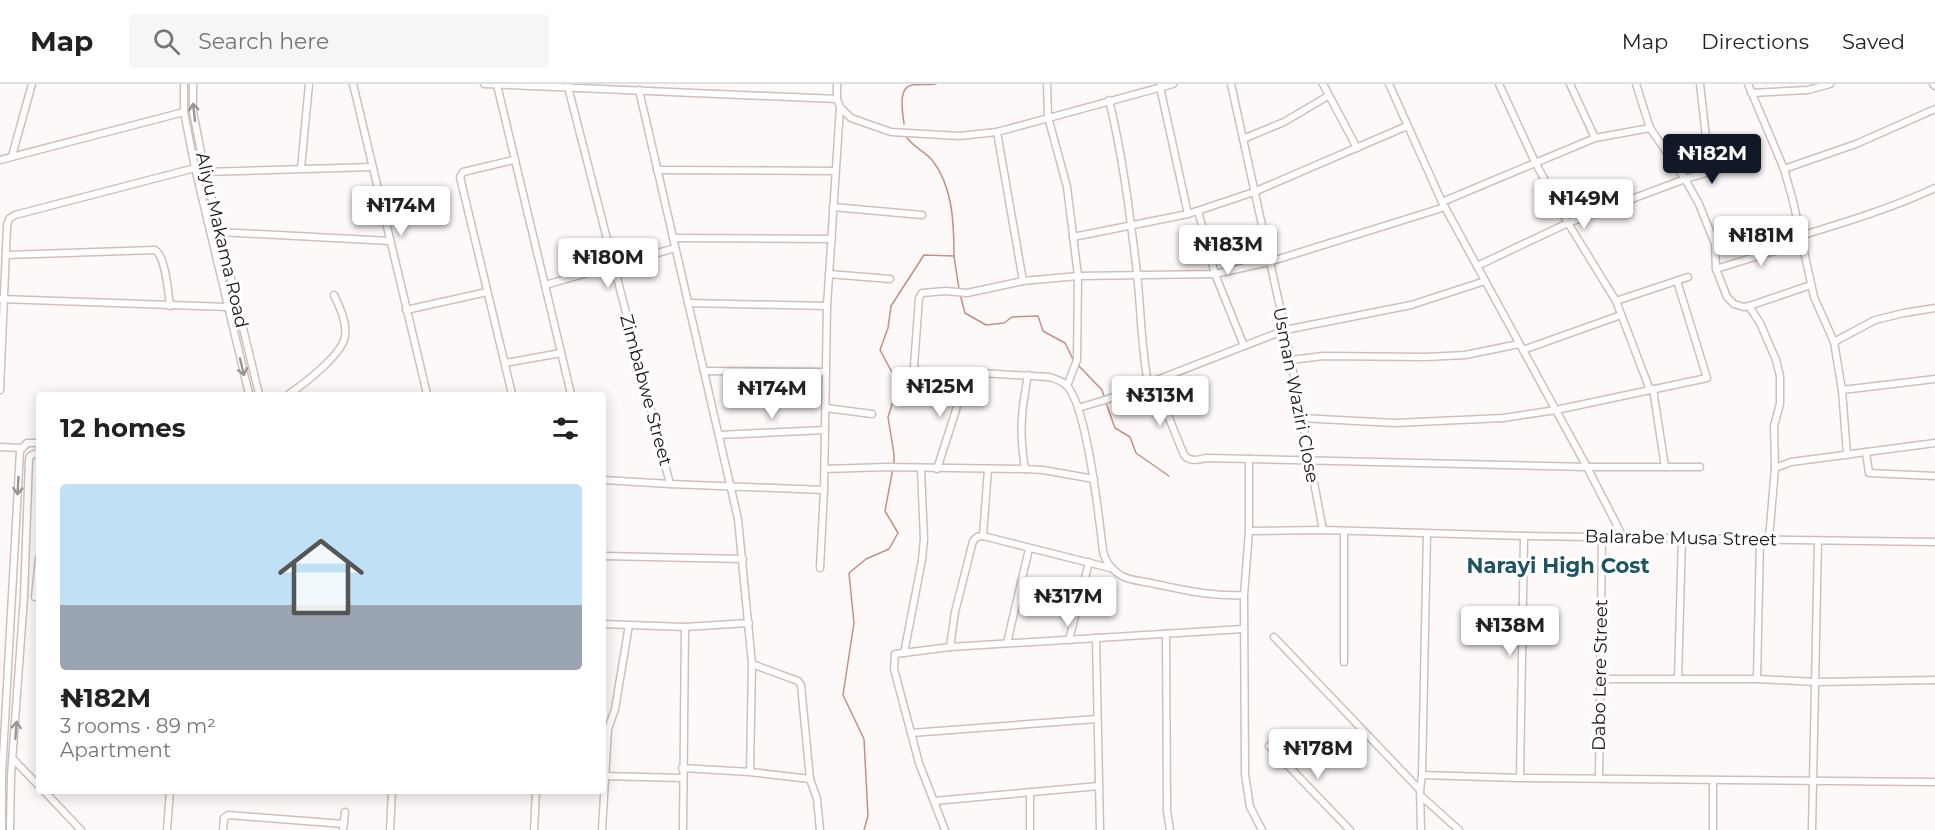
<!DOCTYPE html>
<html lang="en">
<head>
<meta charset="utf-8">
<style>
	body { margin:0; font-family:Montserrat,sans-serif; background:#f6f6f6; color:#222; height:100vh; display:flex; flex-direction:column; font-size:22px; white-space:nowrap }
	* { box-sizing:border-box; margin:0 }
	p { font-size:20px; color:#767676 }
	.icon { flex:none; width:33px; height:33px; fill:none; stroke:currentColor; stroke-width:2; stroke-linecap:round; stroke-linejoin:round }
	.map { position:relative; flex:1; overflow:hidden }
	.sheet { position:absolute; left:36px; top:308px; width:570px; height:402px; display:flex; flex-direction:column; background:#fff; border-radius:6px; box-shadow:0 3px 15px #0003 }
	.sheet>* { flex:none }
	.price { position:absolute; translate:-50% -51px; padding:0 14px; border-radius:6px; background:#fff; color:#222; font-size:20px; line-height:39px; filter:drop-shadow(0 2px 3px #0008) }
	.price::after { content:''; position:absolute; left:50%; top:36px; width:18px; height:14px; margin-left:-9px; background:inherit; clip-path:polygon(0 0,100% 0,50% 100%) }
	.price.selected { background:#111827; color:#fff }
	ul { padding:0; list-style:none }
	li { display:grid; align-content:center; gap:12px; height:318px; padding:0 24px }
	li span { display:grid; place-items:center; height:186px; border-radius:6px; color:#555 }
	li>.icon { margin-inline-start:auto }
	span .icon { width:108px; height:108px; fill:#fffc; stroke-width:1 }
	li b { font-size:26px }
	h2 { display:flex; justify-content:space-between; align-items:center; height:72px; padding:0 24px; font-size:26px }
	header { display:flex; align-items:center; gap:36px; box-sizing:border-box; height:84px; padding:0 30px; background:#fff; border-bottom:2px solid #e0e0e0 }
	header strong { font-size:28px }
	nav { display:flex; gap:33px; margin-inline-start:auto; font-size:21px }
	.search { width:420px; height:54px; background:#f6f6f6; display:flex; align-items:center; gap:15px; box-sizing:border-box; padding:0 21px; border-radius:6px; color:#767676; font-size:22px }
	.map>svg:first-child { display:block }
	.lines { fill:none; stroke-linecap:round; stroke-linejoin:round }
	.stream { stroke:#c19183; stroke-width:1.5 }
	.minor-casing { stroke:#d0bfba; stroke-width:9 }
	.minor { stroke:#fff; stroke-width:6 }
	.oneway { stroke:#989594 }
	.labels { text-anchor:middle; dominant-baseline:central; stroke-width:6; stroke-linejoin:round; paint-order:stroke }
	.street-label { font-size:18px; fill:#1a1412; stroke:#fff }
	.quarter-label { font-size:21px; font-weight:bold; fill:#1f5562; stroke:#fff }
</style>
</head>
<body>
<header>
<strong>Map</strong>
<div class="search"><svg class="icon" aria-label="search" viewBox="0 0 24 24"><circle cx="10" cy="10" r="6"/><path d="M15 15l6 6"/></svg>Search here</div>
<nav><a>Map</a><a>Directions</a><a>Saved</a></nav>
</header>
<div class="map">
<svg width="1935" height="746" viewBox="0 0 1935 746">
	<rect width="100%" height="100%" fill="#fdf9f8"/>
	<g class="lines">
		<g class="stream">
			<path d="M904,40C903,29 897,4 912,1C919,0 929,1 936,0"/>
			<polyline points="954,172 959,205"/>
			<polyline points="960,210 965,229 986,241 1004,239 1012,233 1038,232 1043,247 1065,259 1073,275"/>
			<polyline points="1078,281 1102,306 1105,315"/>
			<polyline points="1106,319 1115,344 1130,353 1136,369 1169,392"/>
			<path d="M894,380V370L888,333L896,308L894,292L880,266L888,244L891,222L924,171L954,172C954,140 953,102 932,76C925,68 914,63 907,54"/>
			<polyline points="864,746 868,732 864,655 843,611 854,539 849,489 866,475 889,465 898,449 885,427 893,384"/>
		</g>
		<defs>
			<g id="minor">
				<polyline points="184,0 184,28 195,84 249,310"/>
				<polyline points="193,0 193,28 205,88 259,310"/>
				<polyline points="353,0 427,310"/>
				<polyline points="484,0 837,15"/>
				<polyline points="1047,0 1048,33 1067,103 1078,192 1077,276 1067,302"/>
				<polyline points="1231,0 1285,246 1323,446"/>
				<polyline points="1323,0 1357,64"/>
				<polyline points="1389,0 1442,118 1587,383 1623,453"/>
				<polyline points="1499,0 1535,78 1568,139 1616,217 1650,306"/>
				<polyline points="1570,0 1595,54"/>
				<polyline points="1636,0 1650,44 1685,95 1699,120 1715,160 1716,185 1727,213 1734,220 1744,223 1749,222 1760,239 1776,276 1780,292 1780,320 1774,342 1775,384 1769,455"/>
				<polyline points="1700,0 1710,89"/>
				<polyline points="1748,0 1784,85 1793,117 1814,213 1834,258 1842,306 1847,371"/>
				<polyline points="1933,0 1935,2"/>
				<polyline points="497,1 571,310"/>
				<polyline points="568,3 670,400"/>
				<polyline points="1160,3 1188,130"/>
				<polyline points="639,6 738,435 752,580 750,688"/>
				<polyline points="1751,9 1808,6 1830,0"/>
				<path d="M1109,16C1123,73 1130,131 1137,189C1141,226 1141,263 1148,299"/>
				<polyline points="840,23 851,34 891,48 959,52 997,48 1173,0"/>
				<polyline points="997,48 1023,197"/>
				<polyline points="1243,55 1284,38 1328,12"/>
				<polyline points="12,72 32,0"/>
				<polyline points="0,76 184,28"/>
				<polyline points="301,84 309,0"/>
				<polyline points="1784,85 1856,60 1935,25"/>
				<polyline points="657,86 835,87"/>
				<polyline points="205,88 372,83"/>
				<polyline points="1442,118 1595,54 1650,44"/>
				<polyline points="833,123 922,131"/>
				<polyline points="1198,127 1215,190 1244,262"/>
				<polyline points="220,148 390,157"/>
				<path d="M1800,152C1846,138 1892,124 1935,104"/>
				<polyline points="1073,153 1188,130 1254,108 1407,42"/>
				<polyline points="673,154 832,155"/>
				<path d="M6,171L155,166C166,173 168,208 170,222"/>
				<polyline points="1477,182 1568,139 1685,95 1731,82"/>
				<polyline points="1716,185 1771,168 1802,162"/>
				<polyline points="829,190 890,195"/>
				<polyline points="545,201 675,164"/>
				<polyline points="1,215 228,223"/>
				<polyline points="1616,217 1688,193"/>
				<polyline points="688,219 827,222"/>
				<polyline points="1749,222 1811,201"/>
				<polyline points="406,226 487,208"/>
				<polyline points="1834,258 1875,236 1904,229 1935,224"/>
				<polyline points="1523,266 1621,231"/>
				<polyline points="1291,276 1323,272 1426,273 1465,271 1519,260"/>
				<polyline points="505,279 561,269"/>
				<polyline points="704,287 826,288"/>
				<path d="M1154,297L1184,371C1190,378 1197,376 1206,374L1587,383H1700"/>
				<polyline points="1653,305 1665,383"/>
				<polyline points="0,306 7,142 9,135 15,131 195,84"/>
				<polyline points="1842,306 1935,295"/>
				<path d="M289,310C304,300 343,270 345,252C347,238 340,224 334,211"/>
				<polyline points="512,310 460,93 463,88 514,76"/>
				<polyline points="826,324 872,330"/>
				<polyline points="1078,324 1108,315 1285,246 1411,221 1485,197"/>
				<polyline points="1301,334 1395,339 1503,334 1556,326 1707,294 1677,197"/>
				<polyline points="719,351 825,346"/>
				<polyline points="0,363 21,364"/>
				<polyline points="1866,368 1869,389 1935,392"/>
				<polyline points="1249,375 1249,447 1244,511 1245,690 1250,723 1262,746"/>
				<polyline points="1775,384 1791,378 1935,359"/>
				<polyline points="825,385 887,383 1025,385 1043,386 1094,395"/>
				<polyline points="937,385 956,326 963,288"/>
				<path d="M1025,385C1019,348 1021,328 1028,291"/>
				<polyline points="603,396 670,400 824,406"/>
				<polyline points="1249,447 1323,446 1524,452 1935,458"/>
				<polyline points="983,452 988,385"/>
				<polyline points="603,472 743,475"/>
				<polyline points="820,484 824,406 827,222 840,23 837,15 837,0"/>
				<path d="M1244,511C1213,513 1185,506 1155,500C1144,497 1131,497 1122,492C1112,486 1105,478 1103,467C1099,434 1087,320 1066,301C1061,296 1055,295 1049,293L963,288H921L916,286L914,282L919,214L922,209L946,207L967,209L1023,197L1078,192L1215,190L1269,178L1445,123"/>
				<polyline points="35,513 39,475"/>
				<polyline points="603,540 685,543 749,539"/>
				<polyline points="1166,550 1167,727 1170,746"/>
				<polyline points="1274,553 1420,706"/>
				<polyline points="1096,554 1100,746"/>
				<polyline points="1069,556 1089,478"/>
				<polyline points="1007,559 1029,465"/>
				<polyline points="950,563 955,528 973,457 977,453 983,452 1110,484"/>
				<polyline points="904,569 922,476 924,455 921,385"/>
				<polyline points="1344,578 1344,447"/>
				<polyline points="752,580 798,597 801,601 810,695 817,715 820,746"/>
				<polyline points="1678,594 1682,454"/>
				<polyline points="1600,595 1757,595 1816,598 1935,596"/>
				<polyline points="1757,595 1760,455"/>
				<polyline points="911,649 1097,635"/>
				<polyline points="1269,662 1350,746"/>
				<polyline points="14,676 39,702"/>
				<polyline points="682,684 750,688 810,695"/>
				<polyline points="1422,691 1520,694 1935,698"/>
				<polyline points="603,692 682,694"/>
				<polyline points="1520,694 1524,452"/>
				<polyline points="1599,694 1602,452"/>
				<polyline points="43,706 81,746"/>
				<polyline points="1030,708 1030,746"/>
				<polyline points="1421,712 1459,746"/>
				<polyline points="934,717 1099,702"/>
				<polyline points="2,746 2,691 20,367 27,359 39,359"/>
				<polyline points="10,746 11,692 24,513 29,376 30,372 39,368"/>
				<polyline points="167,746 170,706"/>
				<polyline points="223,746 224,734 228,731 344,740"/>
				<polyline points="343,746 345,728"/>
				<polyline points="390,746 392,706"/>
				<polyline points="534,746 536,706"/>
				<polyline points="602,746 608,645 615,625 629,541"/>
				<polyline points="683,746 685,543"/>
				<polyline points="945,746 919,679 894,585 895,570 950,563 1243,545"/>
				<polyline points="1421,746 1420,706 1422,691 1427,450"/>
				<polyline points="1713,746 1713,696"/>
				<polyline points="1812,746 1818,457"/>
			</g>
		</defs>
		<use href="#minor" class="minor-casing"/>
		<use href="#minor" class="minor"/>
	</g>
	<defs><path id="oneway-shaft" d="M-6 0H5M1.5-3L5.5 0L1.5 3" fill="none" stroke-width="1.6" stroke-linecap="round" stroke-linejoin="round" transform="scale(1.5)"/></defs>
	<g class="oneway">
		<use href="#oneway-shaft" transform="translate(194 28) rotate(-96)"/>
		<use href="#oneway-shaft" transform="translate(242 283) rotate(77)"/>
		<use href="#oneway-shaft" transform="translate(18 402) rotate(93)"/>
		<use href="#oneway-shaft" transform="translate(16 646) rotate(-86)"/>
	</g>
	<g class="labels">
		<g class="street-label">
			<text transform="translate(222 156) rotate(77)">Aliyu Makama Road</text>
			<text transform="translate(646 306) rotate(75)">Zimbabwe Street</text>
			<text transform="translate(1296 311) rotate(79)">Usman Waziri Close</text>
			<text transform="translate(1681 454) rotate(1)">Balarabe Musa Street</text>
			<text transform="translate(1600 591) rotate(-89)">Dabo Lere Street</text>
		</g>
		<g class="quarter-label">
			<text x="1558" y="481">Narayi High Cost</text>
		</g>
	</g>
</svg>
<b class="price selected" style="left:1712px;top:101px">₦182M</b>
<b class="price" style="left:1584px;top:146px">₦149M</b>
<b class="price" style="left:401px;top:153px">₦174M</b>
<b class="price" style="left:1761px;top:183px">₦181M</b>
<b class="price" style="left:1228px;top:192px">₦183M</b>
<b class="price" style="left:608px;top:205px">₦180M</b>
<b class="price" style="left:940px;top:334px">₦125M</b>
<b class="price" style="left:772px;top:336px">₦174M</b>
<b class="price" style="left:1160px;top:343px">₦313M</b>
<b class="price" style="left:1068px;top:544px">₦317M</b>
<b class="price" style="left:1510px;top:573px">₦138M</b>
<b class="price" style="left:1318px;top:696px">₦178M</b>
<section class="sheet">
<h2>12 homes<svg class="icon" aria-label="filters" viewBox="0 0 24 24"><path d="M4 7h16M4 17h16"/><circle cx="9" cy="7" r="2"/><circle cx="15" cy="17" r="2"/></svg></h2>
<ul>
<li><span style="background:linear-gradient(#bfe0f5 65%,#9aa5b1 0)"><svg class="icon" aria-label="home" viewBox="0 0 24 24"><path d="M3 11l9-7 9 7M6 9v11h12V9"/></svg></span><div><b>₦182M</b><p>3 rooms · 89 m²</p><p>Apartment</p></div></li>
</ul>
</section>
</div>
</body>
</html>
